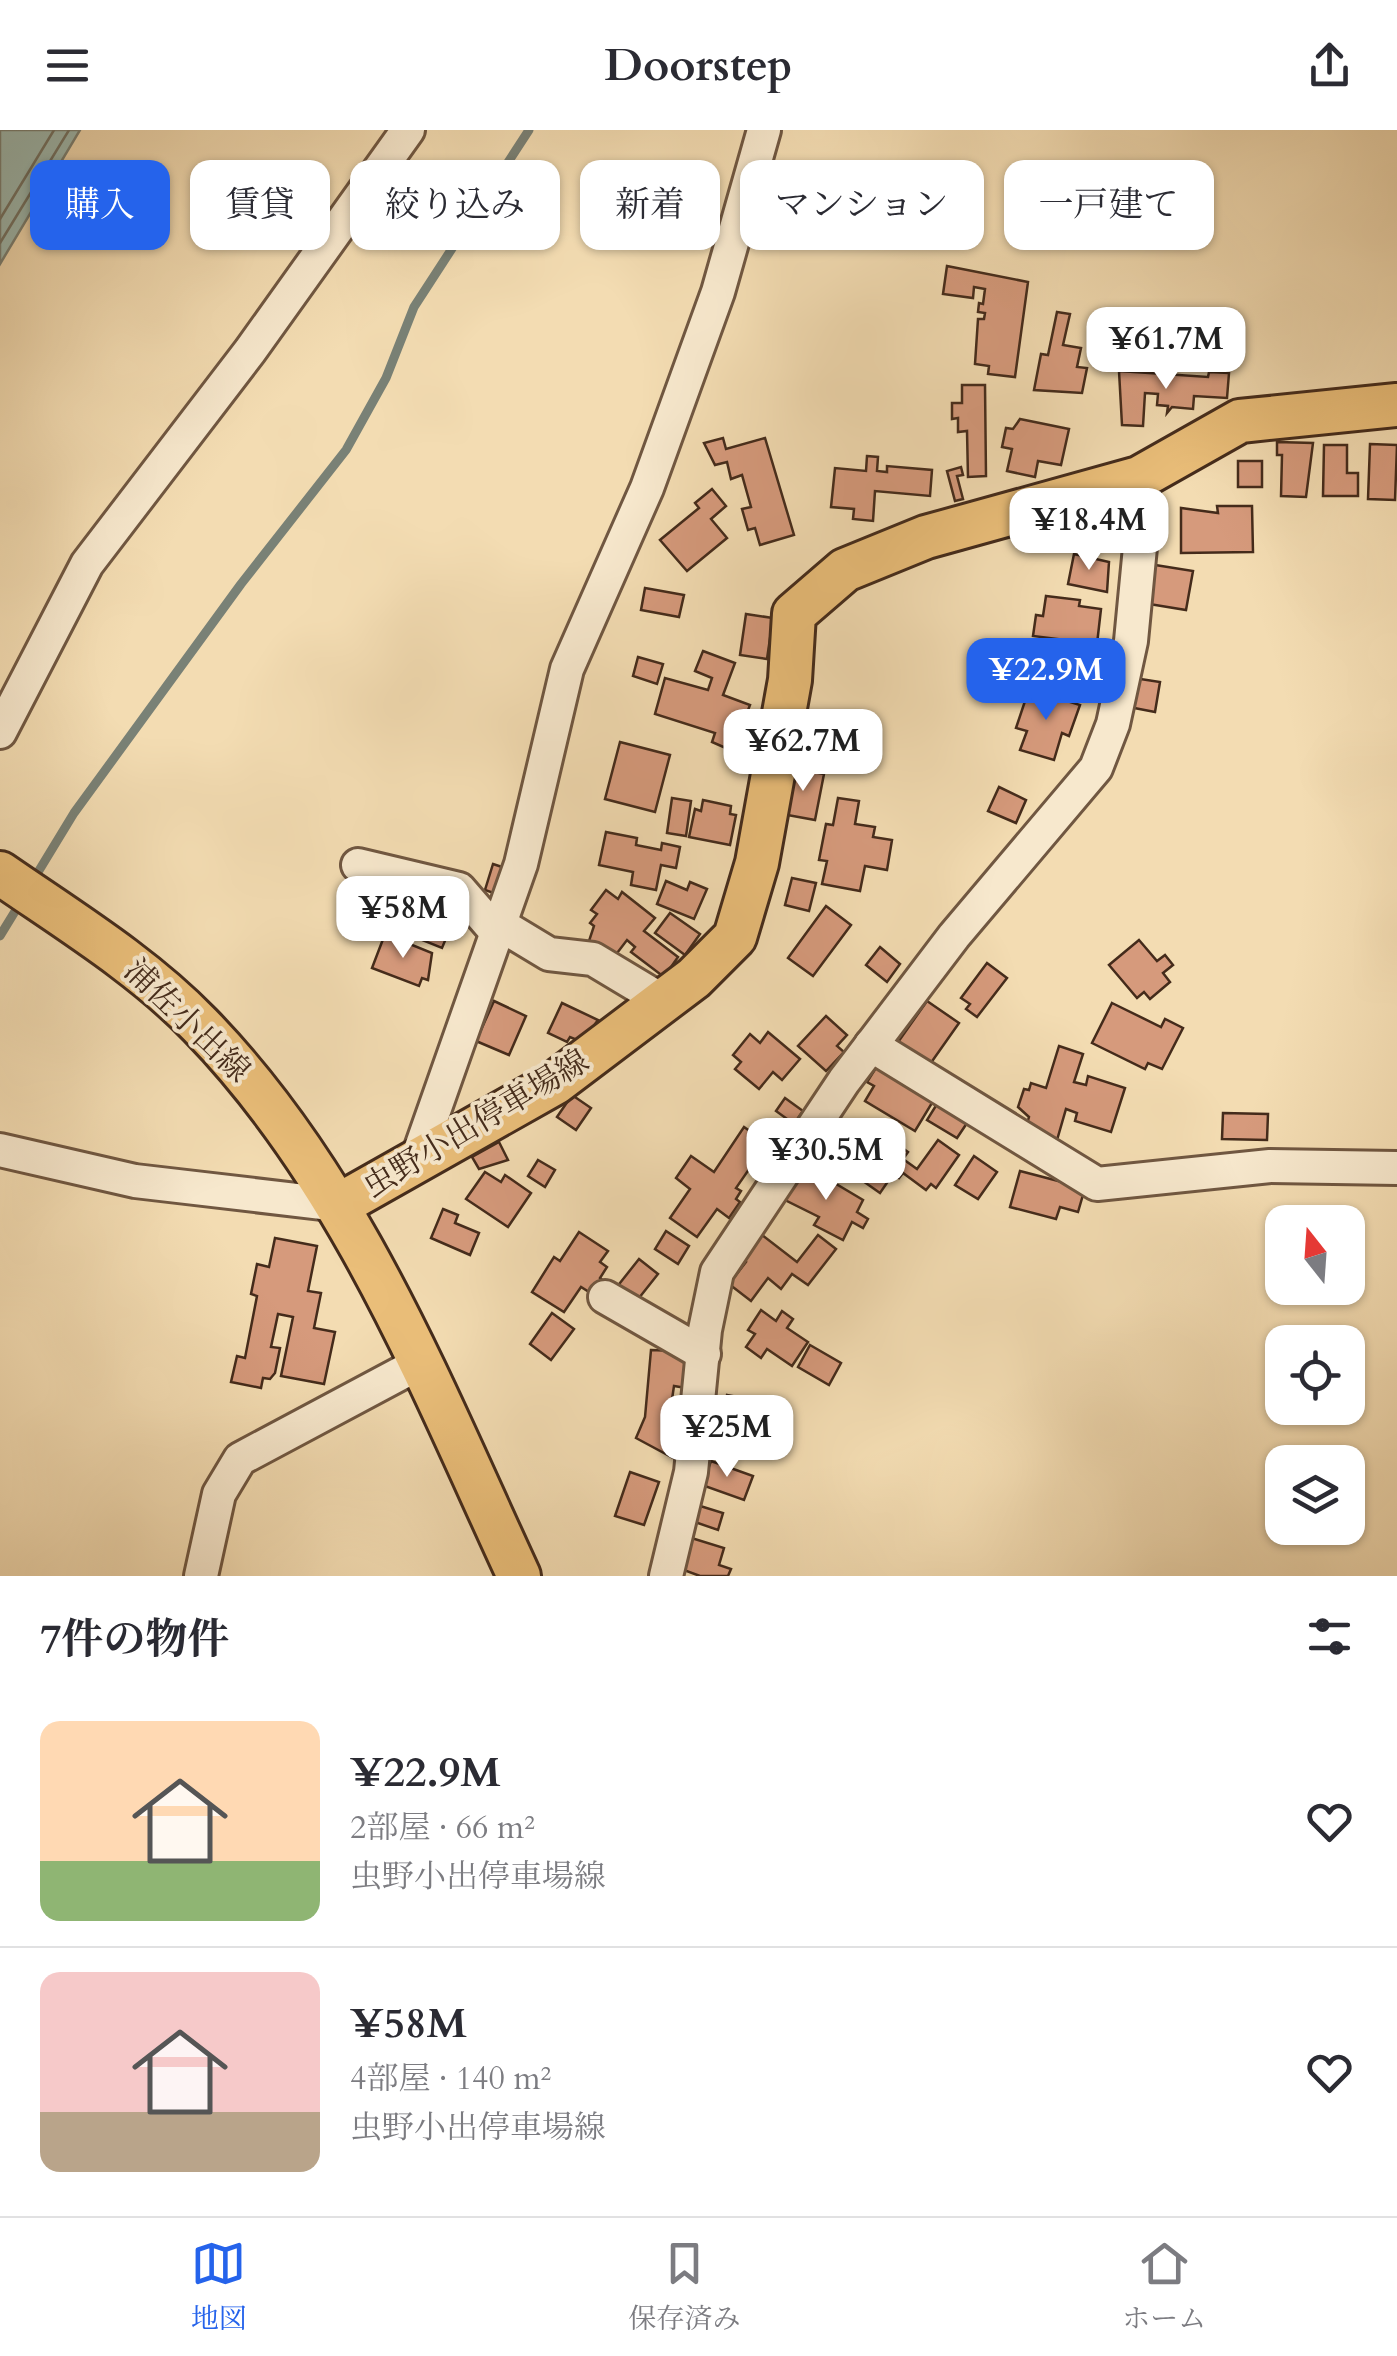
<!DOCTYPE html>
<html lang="ja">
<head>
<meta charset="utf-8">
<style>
	body { margin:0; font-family:Cardo,"Noto Serif JP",serif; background:#f7f7f7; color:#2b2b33; height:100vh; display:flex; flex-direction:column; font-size:38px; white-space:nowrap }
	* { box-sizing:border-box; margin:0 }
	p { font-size:32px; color:#7c7c81 }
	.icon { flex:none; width:55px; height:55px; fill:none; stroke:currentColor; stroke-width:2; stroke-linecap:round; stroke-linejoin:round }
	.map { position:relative; height:1446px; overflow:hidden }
	.drawer { display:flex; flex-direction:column; background:#fff; flex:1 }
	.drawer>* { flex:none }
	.top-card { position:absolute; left:30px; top:30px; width:1338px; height:90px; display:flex; gap:20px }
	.needle { width:65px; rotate:343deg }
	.buttons { position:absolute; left:1265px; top:1075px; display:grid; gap:20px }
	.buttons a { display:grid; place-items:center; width:100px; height:100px; border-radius:20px; background:#fff; box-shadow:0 2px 8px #0004; font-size:50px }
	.price { position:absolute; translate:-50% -85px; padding:0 22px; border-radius:20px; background:#fff; color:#222; font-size:32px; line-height:65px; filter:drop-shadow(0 2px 5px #0008) }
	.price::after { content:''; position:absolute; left:50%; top:60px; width:30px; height:22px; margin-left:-15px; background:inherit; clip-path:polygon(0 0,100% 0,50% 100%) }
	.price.current { background:#2563eb; color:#fff }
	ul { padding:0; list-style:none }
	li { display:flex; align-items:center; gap:30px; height:250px; padding:0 40px }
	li+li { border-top:2px solid #e1e1e2 }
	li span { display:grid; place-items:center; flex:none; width:280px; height:200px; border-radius:20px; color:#555 }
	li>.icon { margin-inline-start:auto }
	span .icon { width:120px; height:120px; fill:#fffc; stroke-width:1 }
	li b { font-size:42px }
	h2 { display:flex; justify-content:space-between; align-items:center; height:120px; padding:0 40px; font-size:42px }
	.chip { padding:0 35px; border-radius:20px; background:#fff; box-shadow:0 2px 8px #0004; font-size:35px; line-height:90px }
	.chip.current { background:#2563eb; color:#fff }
	header { display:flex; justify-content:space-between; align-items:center; height:130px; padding:0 40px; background:#fff; font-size:45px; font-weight:700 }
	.tab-bar { display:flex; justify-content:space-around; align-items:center; height:140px; border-top:2px solid #e1e1e2; background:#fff; font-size:28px; color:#7c7c81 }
	.tab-bar a { display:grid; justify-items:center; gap:5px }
	.tab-bar .current { color:#2563eb }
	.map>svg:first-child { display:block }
	.water { fill:#9cbab2; stroke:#798176; stroke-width:2.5 }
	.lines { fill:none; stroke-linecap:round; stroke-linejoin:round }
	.shore { stroke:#707266; stroke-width:2.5 }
	.stream { stroke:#798176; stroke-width:9 }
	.building { fill:#d69a7c; stroke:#442b1b; stroke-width:2.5 }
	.minor-casing { stroke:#705741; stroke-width:38 }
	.major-casing { stroke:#442b1b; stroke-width:48 }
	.minor { stroke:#f7e8cd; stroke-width:32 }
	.major { stroke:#eabe79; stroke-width:42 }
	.labels { text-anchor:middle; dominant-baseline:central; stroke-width:8; stroke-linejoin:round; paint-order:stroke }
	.street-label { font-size:32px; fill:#442b1b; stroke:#f7e8cd }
</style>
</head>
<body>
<header><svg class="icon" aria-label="menu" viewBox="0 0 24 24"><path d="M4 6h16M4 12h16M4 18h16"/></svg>Doorstep<svg class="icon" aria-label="share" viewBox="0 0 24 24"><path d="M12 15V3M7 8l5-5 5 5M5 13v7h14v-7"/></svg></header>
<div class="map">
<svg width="1397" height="1446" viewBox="0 0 1397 1446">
	<rect width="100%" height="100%" fill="#f3dcb2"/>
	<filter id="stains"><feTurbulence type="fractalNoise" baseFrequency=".002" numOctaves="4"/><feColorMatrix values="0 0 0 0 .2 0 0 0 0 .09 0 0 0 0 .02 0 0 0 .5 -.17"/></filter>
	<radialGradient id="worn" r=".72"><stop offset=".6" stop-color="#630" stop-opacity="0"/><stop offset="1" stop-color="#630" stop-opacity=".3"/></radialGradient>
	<polygon class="water" points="0,0 80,0 0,134"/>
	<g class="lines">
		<g class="shore">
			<polyline points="0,89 54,0"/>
			<polyline points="0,113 69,0"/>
		</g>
		<g class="stream">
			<polyline points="32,752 74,683 241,454 346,320 386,248 414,177 529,0"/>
			<polyline points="0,806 22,770"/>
		</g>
	</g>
	<g class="building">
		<polygon points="947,136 1028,152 1015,247 988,244 989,236 975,234 978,189 984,189 985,183 978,182 979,173 983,174 985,159 974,157 973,168 943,164"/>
		<polygon points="1057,182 1070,184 1063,215 1081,218 1077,237 1087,238 1082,263 1034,260 1041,224 1048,225"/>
		<polygon points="1119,241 1208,247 1209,242 1229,243 1227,268 1194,266 1193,279 1172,277 1167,283 1168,276 1157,275 1158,264 1145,263 1143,296 1122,295"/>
		<polygon points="962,255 985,255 986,346 968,347 967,301 958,302 958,288 952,289 952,273 962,273"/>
		<polygon points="1020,289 1069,299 1061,335 1038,331 1035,347 1007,341 1012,319 1002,317 1006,298 1013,299"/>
		<polygon points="723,308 726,319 765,308 794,405 760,415 755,398 748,400 742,379 751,377 742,345 731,349 727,332 715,335 704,313"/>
		<polygon points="1277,312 1313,313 1306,367 1281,366 1282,325 1277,325"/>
		<polygon points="1370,314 1397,315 1395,370 1368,369"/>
		<polygon points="1324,315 1347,315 1347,343 1358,343 1358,366 1323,366"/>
		<polygon points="867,326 878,327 877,341 887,342 887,336 932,340 930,366 875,361 873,391 853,389 854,379 831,377 835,338 866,341"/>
		<rect x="1238" y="331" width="24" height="26"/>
		<polygon points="961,337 963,345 957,346 963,369 955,371 947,341"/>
		<polygon points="712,359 726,376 711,389 727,408 687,441 660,410 699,378 695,373"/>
		<polygon points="1217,376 1252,376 1253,422 1181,423 1181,378 1218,383"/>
		<polygon points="1095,390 1121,393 1117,420 1092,416"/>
		<polygon points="1074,424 1109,432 1107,462 1068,454"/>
		<polygon points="1149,434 1193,441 1186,480 1143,473"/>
		<polygon points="645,458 684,465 679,487 641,480"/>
		<polygon points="1046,466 1080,470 1079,476 1101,479 1097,514 1033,506 1036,485 1043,486"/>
		<polygon points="746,484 773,488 767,529 740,525"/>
		<polygon points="703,521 735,533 723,565 750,575 737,609 732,607 728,619 712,612 715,603 655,584 665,548 708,560 712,548 695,541"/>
		<polygon points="638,527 663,534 657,554 633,546"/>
		<polygon points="1134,548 1160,552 1155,582 1129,577"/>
		<polygon points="1029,559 1080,575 1069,606 1062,603 1054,630 1020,620 1027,601 1016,598"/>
		<polygon points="620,612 670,625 655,682 605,669"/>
		<polygon points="791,638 824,644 815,690 782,684"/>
		<polygon points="999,657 1026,670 1016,693 988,681"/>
		<polygon points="672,668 691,671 686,706 667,703"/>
		<polygon points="838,668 859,671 855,694 875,697 873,707 892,710 887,740 865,736 860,761 822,754 827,731 819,730 826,694 833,695"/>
		<polygon points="703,670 731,676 730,684 736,685 730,715 689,707 695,679 701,681"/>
		<polygon points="606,702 637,708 636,715 661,720 662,713 680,717 676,738 661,735 656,760 631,755 633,742 599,735"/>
		<polygon points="493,734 511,740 502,766 485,760"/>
		<polygon points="792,748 816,753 809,781 785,775"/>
		<polygon points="666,751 687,760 690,752 707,759 694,789 657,774"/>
		<polygon points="385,753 433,772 437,765 454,772 450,779 457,782 442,818 370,789"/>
		<polygon points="606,760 618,769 622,762 655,788 644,801 678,827 664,847 631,822 635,817 627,810 611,831 588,814 594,796 590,793 597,784 591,780"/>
		<polygon points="826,776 851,795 813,846 788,828"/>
		<polygon points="670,783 700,804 685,825 655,803"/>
		<polygon points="385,804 432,823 428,850 422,848 419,856 372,838"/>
		<polygon points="1139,810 1157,831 1165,825 1173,835 1163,843 1170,852 1150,869 1144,862 1137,868 1109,835"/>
		<polygon points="880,817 900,834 887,852 866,835"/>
		<polygon points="987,833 1007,848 977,887 966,879 970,874 961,868"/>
		<polygon points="494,871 526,886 509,925 476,911"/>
		<polygon points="927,871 959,893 928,937 896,915"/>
		<polygon points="562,873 598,890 582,912 570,907 567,912 548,903"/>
		<polygon points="1112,873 1161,897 1165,889 1183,898 1162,939 1148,933 1145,939 1092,913"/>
		<polygon points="826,886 847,905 837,916 844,922 826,941 798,916"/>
		<polygon points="768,902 800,929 782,950 773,942 759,959 735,939 741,932 733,925 750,904 760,913"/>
		<polygon points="1059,916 1083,924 1074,952 1086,955 1088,946 1125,958 1111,1002 1075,991 1077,983 1066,979 1055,1017 1023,1007 1029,987 1018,977 1024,959 1029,960 1031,953 1046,958"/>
		<polygon points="879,933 935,968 915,1001 865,971 874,956 867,952"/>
		<polygon points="572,965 591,978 576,1000 557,987"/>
		<polygon points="785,968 803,981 794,994 776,981"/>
		<polygon points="937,974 967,993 957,1008 927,990"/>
		<polygon points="1223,983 1268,984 1267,1010 1222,1009"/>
		<polygon points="865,991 908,1022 903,1029 917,1039 938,1010 959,1025 936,1058 931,1054 926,1060 903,1043 899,1048 893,1044 880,1063 836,1032"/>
		<polygon points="761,994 774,1003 736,1058 741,1061 736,1069 740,1072 729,1088 717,1079 697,1107 670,1088 690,1059 676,1048 691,1026 714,1042 744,997 754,1004"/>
		<polygon points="499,1012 508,1030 479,1039 472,1027"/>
		<polygon points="974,1026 997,1042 978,1069 955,1055"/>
		<polygon points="538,1030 555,1040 545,1057 528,1046"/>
		<polygon points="806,1036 863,1070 857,1082 868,1089 863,1098 852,1092 843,1110 814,1095 819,1087 783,1069"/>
		<polygon points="1020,1041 1085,1058 1078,1082 1060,1077 1056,1089 1010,1077"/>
		<polygon points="485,1042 501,1052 505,1045 531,1063 508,1097 466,1069"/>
		<polygon points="443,1079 458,1085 455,1093 479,1103 470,1125 431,1108"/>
		<polygon points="666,1101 689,1116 678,1134 655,1119"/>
		<polygon points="579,1102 608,1121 600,1132 607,1137 600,1148 606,1153 597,1167 581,1157 564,1182 532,1162 554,1127 560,1131"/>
		<polygon points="762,1105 797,1132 818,1105 836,1119 808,1155 792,1144 781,1159 768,1148 751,1171 729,1154 746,1132 737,1124"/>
		<polygon points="275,1108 317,1116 308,1161 321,1163 314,1198 335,1202 324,1254 281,1246 293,1187 278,1184 271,1217 280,1218 275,1243 270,1249 263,1248 261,1258 231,1252 237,1226 245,1228 257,1166 251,1164 257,1134 269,1137"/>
		<polygon points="639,1129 658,1144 635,1173 616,1158"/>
		<polygon points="761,1180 776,1191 782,1181 793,1189 787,1198 808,1212 792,1236 767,1219 761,1228 746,1217 755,1204 748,1200"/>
		<polygon points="552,1183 574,1199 551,1230 530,1214"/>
		<polygon points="810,1215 841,1233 829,1255 798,1237"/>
		<polygon points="651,1220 675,1221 685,1228 686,1258 674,1256 668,1296 680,1304 677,1330 636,1308 645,1287"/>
		<polygon points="727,1265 753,1270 749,1289 766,1292 761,1316 743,1312 740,1325 712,1319 716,1272 725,1274"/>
		<polygon points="711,1331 753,1346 744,1370 702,1355"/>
		<polygon points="630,1342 659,1352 644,1395 615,1386"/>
		<polygon points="697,1375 723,1383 718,1400 692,1391"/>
		<polygon points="685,1406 724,1418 719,1435 731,1439 728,1446 700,1446 681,1439"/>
	</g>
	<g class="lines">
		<defs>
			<g id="minor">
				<polyline points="0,602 87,434 250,221 408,0"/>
				<polyline points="358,735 459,759 498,804"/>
				<polyline points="501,795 549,824 593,829 663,871"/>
				<polyline points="871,915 1097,1054 1270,1036 1397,1038"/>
				<polyline points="0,1020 135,1051 339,1075"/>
				<polyline points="416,1032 521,734 567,539 647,358 718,162 764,0"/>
				<polyline points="605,1167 704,1224"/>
				<polyline points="201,1446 219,1364 240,1329 420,1233"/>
				<polyline points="666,1446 691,1342 705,1200 717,1142 844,951 954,806 1096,638 1113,594 1131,511 1143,386 1139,348"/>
			</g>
			<g id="major">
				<path d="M0,743C68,790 142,835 200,895C350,1049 430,1254 519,1446"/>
				<polyline points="339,1075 555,953 694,848 735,807 757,733 790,550 794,484 845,440 926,407 1139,348 1240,291 1397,275"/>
			</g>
		</defs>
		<use href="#minor" class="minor-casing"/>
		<use href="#major" class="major-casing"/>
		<use href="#minor" class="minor"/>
		<use href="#major" class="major"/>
	</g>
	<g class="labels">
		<g class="street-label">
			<text transform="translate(187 891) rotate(44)">浦佐小出線</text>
			<text transform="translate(476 994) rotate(-31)">虫野小出停車場線</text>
		</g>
	</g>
	<rect width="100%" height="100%" filter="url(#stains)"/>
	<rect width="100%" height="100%" fill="url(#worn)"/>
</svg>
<div class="buttons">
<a><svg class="needle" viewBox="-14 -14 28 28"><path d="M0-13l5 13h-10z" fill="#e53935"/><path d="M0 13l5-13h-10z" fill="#7c7c81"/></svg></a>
<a><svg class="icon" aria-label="locate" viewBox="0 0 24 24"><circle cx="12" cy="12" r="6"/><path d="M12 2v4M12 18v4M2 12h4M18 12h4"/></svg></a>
<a><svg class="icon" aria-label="layers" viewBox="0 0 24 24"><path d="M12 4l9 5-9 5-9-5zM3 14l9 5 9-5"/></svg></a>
</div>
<b class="price" style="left:1166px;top:262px">¥61.7M</b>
<b class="price" style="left:1089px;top:443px">¥18.4M</b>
<b class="price current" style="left:1046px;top:593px">¥22.9M</b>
<b class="price" style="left:803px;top:664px">¥62.7M</b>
<b class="price" style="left:403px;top:831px">¥58M</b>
<b class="price" style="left:826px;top:1073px">¥30.5M</b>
<b class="price" style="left:727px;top:1350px">¥25M</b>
<div class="top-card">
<a class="chip current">購入</a>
<a class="chip">賃貸</a>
<a class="chip">絞り込み</a>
<a class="chip">新着</a>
<a class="chip">マンション</a>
<a class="chip">一戸建て</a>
</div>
</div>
<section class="drawer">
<h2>7件の物件<svg class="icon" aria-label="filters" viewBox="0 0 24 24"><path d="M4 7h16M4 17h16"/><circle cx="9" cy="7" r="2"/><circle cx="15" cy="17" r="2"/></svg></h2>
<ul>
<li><span style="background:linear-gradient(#ffd9b3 70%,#8fb573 0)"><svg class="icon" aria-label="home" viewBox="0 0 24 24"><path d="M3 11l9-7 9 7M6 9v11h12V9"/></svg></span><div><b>¥22.9M</b><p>2部屋 · 66 m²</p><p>虫野小出停車場線</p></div><svg class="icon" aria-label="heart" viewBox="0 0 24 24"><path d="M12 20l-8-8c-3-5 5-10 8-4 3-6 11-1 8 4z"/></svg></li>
<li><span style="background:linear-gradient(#f6c9c9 70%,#b9a48a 0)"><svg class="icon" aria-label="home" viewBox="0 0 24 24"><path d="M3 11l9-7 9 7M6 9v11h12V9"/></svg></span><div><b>¥58M</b><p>4部屋 · 140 m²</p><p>虫野小出停車場線</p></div><svg class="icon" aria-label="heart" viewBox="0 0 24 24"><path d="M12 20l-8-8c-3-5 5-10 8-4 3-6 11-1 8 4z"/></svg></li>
</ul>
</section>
<nav class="tab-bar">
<a class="current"><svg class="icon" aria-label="map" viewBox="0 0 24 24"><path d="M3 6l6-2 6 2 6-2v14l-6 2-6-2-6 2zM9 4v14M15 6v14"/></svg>地図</a>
<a><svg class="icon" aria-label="saved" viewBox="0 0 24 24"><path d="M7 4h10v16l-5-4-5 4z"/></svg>保存済み</a>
<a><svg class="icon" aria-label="home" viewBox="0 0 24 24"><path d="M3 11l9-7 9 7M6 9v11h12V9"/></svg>ホーム</a>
</nav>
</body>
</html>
